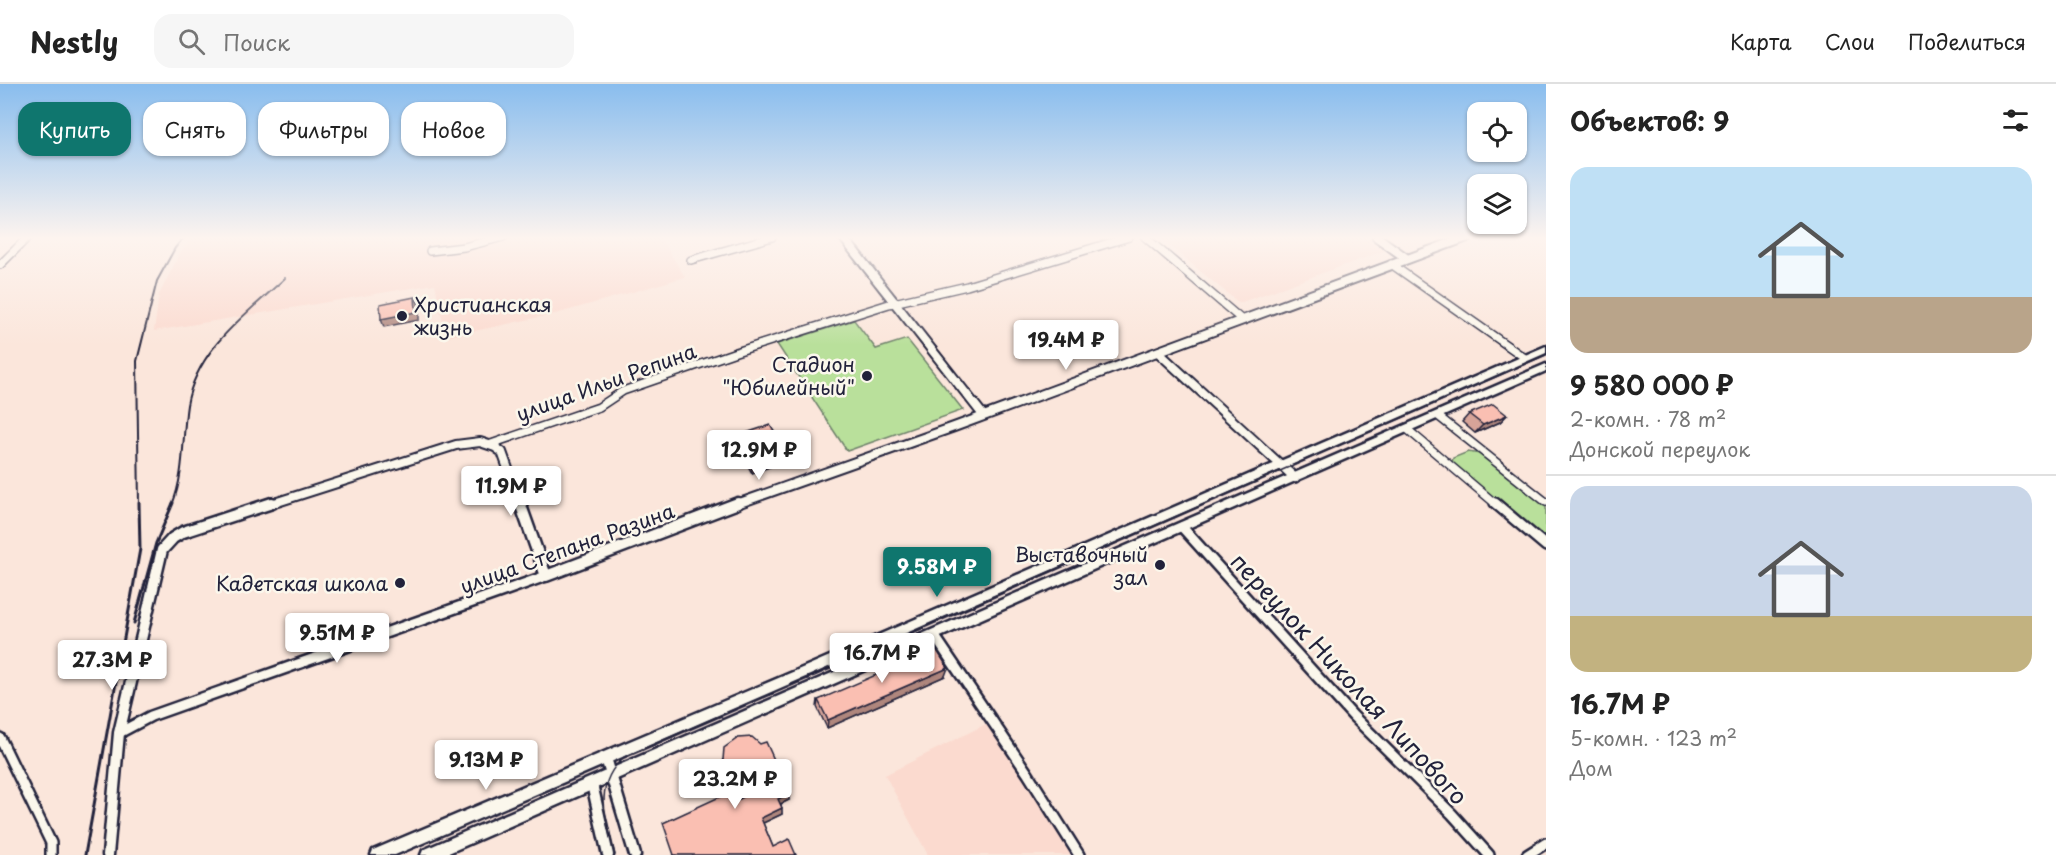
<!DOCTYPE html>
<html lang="ru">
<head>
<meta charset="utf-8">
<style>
	body { margin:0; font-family:"Playpen Sans",sans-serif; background:#f6f6f6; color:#222; height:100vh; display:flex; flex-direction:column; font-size:22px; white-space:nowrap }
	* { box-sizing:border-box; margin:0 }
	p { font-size:20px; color:#767676 }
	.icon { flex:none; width:33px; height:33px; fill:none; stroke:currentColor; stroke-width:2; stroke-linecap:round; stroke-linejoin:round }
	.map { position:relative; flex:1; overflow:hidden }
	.panel { display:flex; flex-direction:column; background:#fff; width:510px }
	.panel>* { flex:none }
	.banner { position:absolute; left:18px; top:18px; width:570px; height:54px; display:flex; gap:12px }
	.controls { position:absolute; left:1467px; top:18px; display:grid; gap:12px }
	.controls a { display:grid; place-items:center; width:60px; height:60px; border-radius:12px; background:#fff; box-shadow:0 2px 4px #0004; font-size:30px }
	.price { position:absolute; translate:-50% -51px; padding:0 14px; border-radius:6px; background:#fff; color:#222; font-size:20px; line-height:39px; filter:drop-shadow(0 2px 3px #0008) }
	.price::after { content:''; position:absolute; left:50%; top:36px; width:18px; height:14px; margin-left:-9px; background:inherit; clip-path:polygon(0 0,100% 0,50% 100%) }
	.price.active { background:#0f766e; color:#fff }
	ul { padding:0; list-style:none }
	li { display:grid; align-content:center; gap:12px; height:318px; padding:0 24px }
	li+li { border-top:2px solid #e0e0e0 }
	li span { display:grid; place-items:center; height:186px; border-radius:18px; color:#555 }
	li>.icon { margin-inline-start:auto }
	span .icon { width:108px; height:108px; fill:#fffc; stroke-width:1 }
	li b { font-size:26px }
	h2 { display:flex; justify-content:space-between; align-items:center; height:72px; padding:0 24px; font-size:26px }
	.pill { padding:0 21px; border-radius:18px; background:#fff; box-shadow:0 2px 4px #0004; font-size:21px; line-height:54px }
	.pill.active { background:#0f766e; color:#fff }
	header { display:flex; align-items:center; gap:36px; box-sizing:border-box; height:84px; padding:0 30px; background:#fff; border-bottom:2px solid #e0e0e0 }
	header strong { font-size:28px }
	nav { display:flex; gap:33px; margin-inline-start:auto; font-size:21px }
	.search { width:420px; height:54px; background:#f6f6f6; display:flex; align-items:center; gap:15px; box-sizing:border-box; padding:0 21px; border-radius:18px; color:#767676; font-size:22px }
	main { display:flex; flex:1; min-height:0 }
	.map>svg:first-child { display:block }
	.built { fill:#fbdacf }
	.green { fill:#b9e09b; stroke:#6e816b; stroke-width:1.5 }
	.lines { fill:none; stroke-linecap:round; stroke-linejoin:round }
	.minor-far1-casing { stroke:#22223b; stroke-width:10 }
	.minor-casing { stroke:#22223b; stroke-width:14 }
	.tertiary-far1-casing { stroke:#22223b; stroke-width:12 }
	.tertiary-casing { stroke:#22223b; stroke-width:15 }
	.secondary-casing { stroke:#22223b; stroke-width:5 }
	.minor-far1 { stroke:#fbf7ec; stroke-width:7 }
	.minor { stroke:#fbf7ec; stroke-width:9 }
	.tertiary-far1 { stroke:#fbf7ec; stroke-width:8 }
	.tertiary { stroke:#fbf7ec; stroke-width:10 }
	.secondary { fill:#fbf7ec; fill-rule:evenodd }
	.tram { stroke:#22223b; stroke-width:1.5 }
	.rail-far1 { stroke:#22223b; stroke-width:2 }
	.rail { stroke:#22223b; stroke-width:3 }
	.wall { fill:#d7a499; stroke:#22223b; stroke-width:1.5 }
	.shaded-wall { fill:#af867d; stroke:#22223b; stroke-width:1.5 }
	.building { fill:#fabfb2; stroke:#22223b; stroke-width:1.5 }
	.poi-dot { fill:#22223b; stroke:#fbf7ec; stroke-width:2 }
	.labels { text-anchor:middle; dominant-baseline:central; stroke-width:5; stroke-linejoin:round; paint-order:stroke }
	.poi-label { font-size:20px; fill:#22223b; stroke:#fbf7ec; text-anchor:end }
	.street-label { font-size:20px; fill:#22223b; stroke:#fbf7ec }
	.near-street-label { font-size:24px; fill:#22223b; stroke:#fbf7ec }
</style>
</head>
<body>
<header>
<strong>Nestly</strong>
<div class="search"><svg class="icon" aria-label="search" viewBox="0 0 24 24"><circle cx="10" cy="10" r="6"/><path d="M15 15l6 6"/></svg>Поиск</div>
<nav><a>Карта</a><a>Слои</a><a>Поделиться</a></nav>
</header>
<main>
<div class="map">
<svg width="1546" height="771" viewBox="0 0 1546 771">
	<rect width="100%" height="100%" fill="#fbe6db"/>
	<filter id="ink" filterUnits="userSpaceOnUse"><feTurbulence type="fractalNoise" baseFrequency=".0167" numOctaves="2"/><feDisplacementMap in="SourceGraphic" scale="12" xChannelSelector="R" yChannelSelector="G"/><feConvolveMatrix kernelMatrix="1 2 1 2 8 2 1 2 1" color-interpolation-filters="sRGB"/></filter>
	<g filter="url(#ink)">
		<g class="built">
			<polygon points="194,153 660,153 685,193 559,229 446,253 435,200 154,247 159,211 180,169"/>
			<polygon points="1159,153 1364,153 1384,167 1239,219"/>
			<polygon points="988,639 1074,771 928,771 885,691"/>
		</g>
		<g class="green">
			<polygon points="854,236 876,265 907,255 963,326 847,367 777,260"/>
			<polygon points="1468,368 1481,370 1546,422 1546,458 1452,379 1453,374"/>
		</g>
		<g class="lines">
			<defs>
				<g id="minor-far1">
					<polyline points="1145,153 1242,236"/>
					<polyline points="430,167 464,163 503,153"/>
					<polyline points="691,176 772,153"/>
					<polyline points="1391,180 1525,274"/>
					<polyline points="0,181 28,153"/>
					<polyline points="1438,332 1546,418"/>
					<polyline points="1407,345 1497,421"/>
					<polyline points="491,360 599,323 623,307 736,268 889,220 967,202 1129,153"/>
				</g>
				<g id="minor">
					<polyline points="1495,419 1546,462"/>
					<polyline points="1182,443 1353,632 1452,730 1489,771"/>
					<polyline points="934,551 1028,690 1079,771"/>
					<polyline points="119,649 151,632 546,492"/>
					<polyline points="0,654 51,759 51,771"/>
					<polyline points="1527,771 1546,759"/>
				</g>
				<g id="tertiary-far1">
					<polyline points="843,153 983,331"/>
					<polyline points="1377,153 1406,174"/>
					<polyline points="1158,268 1295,394"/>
					<polyline points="268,421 456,361 480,358 495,363 502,368 521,421"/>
					<polyline points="734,421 954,343 1467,153"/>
				</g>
				<g id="tertiary">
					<polyline points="520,419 546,492 738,419"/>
					<polyline points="606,674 635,771"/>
					<polyline points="592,700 608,771"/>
					<polyline points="108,771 119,649 162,466 173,454 183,448 272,419"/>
				</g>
				<g id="secondary">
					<polygon points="1546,262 1546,269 817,589 395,771 371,771 373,766 809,581"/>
					<polygon points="1546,280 1546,287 444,771 421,771 423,766"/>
				</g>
			</defs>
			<use href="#minor-far1" class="minor-far1-casing"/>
			<use href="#minor" class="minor-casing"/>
			<use href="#tertiary-far1" class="tertiary-far1-casing"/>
			<use href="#tertiary" class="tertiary-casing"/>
			<use href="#secondary" class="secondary-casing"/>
			<use href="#minor-far1" class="minor-far1"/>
			<use href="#minor" class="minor"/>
			<use href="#tertiary-far1" class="tertiary-far1"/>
			<use href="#tertiary" class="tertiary"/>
			<use href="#secondary" class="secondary"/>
			<path class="tram" d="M615,771C606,735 592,701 624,673L1546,271"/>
			<g class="rail-far1">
				<polyline points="139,421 137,277 157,197 175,164 184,153"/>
				<path d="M172,421C185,389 182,355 187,321C197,264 245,232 285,194"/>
			</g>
			<g class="rail">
				<polyline points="134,539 156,459 173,419"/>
				<polyline points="85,771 140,465 139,419"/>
			</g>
		</g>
		<g class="wall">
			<polygon points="1469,330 1507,331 1500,338 1475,349 1462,338"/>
			<polygon points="737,352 786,377 752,389 737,362"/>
			<polygon points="945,592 827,644 817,623 818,616"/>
			<polygon points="723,676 789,716 781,720 782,730 763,739 773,763 796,771 674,771 732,719 753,708 749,699 742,702 734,700 726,692"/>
		</g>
		<g class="shaded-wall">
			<polygon points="415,213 419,221 419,236 384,243 381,235"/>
			<polygon points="1507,331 1500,338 1475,349 1483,341"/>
			<polygon points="786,367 786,377 752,389 752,379"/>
			<polygon points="948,584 945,592 827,644 828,636"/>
			<polygon points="748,692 749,699 742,702 741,696"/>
			<polygon points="789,709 789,716 778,721 778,715"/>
			<polygon points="782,724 782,730 761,740 761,734"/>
		</g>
		<g class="building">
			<polygon points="415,213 416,228 381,235 380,220"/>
			<polygon points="1493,320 1507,331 1483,341 1469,330"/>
			<polygon points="770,341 786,367 752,379 737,352"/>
			<polygon points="936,565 948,584 828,636 818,616"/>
			<polygon points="752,653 760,660 766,658 789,709 778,715 782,724 761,734 773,763 789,755 796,771 674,771 663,739 728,709 732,719 755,707 748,692 741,696 733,693 725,685 723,676 724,664 738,654"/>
		</g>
	</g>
	<linearGradient id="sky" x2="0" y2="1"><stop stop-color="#89bdee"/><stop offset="0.59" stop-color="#fdf4ef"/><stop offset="1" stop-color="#fdf4ef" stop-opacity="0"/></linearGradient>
	<rect width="1546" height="261" fill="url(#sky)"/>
	<g class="poi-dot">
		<circle cx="402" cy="232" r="6"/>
		<circle cx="867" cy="292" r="6"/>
		<circle cx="1160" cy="481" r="6"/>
		<circle cx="400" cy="499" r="6"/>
	</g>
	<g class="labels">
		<g class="poi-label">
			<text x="414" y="220" text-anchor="start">Христианская<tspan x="414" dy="23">жизнь</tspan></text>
			<text x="855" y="280">Стадион<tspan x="855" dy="23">"Юбилейный"</tspan></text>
			<text x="1148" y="470">Выставочный<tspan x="1148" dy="23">зал</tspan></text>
			<text x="388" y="499">Кадетская школа</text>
		</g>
		<g class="street-label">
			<text transform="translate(606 298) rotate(-20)">улица Ильи Репина</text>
			<text transform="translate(567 464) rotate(-20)">улица Степана Разина</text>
		</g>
		<g class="near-street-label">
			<text transform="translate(1350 594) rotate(47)">переулок Николая Липового</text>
		</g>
	</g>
</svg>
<div class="controls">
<a><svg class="icon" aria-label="locate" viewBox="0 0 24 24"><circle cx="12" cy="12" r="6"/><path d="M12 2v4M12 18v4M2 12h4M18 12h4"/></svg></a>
<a><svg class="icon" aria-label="layers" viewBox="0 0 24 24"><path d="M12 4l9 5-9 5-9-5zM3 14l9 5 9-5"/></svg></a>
</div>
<b class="price" style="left:1066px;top:287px">19.4M ₽</b>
<b class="price" style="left:759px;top:397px">12.9M ₽</b>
<b class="price" style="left:511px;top:433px">11.9M ₽</b>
<b class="price active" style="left:937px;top:514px">9.58M ₽</b>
<b class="price" style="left:337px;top:580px">9.51M ₽</b>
<b class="price" style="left:882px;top:600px">16.7M ₽</b>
<b class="price" style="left:112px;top:607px">27.3M ₽</b>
<b class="price" style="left:486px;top:707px">9.13M ₽</b>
<b class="price" style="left:735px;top:726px">23.2M ₽</b>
<div class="banner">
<a class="pill active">Купить</a>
<a class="pill">Снять</a>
<a class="pill">Фильтры</a>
<a class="pill">Новое</a>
</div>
</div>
<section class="panel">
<h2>Объектов: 9<svg class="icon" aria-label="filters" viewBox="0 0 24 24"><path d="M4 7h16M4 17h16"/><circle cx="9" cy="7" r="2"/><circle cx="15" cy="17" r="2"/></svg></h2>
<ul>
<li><span style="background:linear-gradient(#bfe0f5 70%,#b9a48a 0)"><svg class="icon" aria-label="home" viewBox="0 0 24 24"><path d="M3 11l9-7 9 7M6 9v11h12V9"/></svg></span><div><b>9 580 000 ₽</b><p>2-комн. · 78 m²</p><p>Донской переулок</p></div></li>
<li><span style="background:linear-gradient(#c9d6e8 70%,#c2b280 0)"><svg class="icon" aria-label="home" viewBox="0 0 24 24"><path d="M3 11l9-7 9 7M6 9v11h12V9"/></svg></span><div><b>16.7M ₽</b><p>5-комн. · 123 m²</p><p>Дом</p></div></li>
</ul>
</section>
</main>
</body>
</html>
